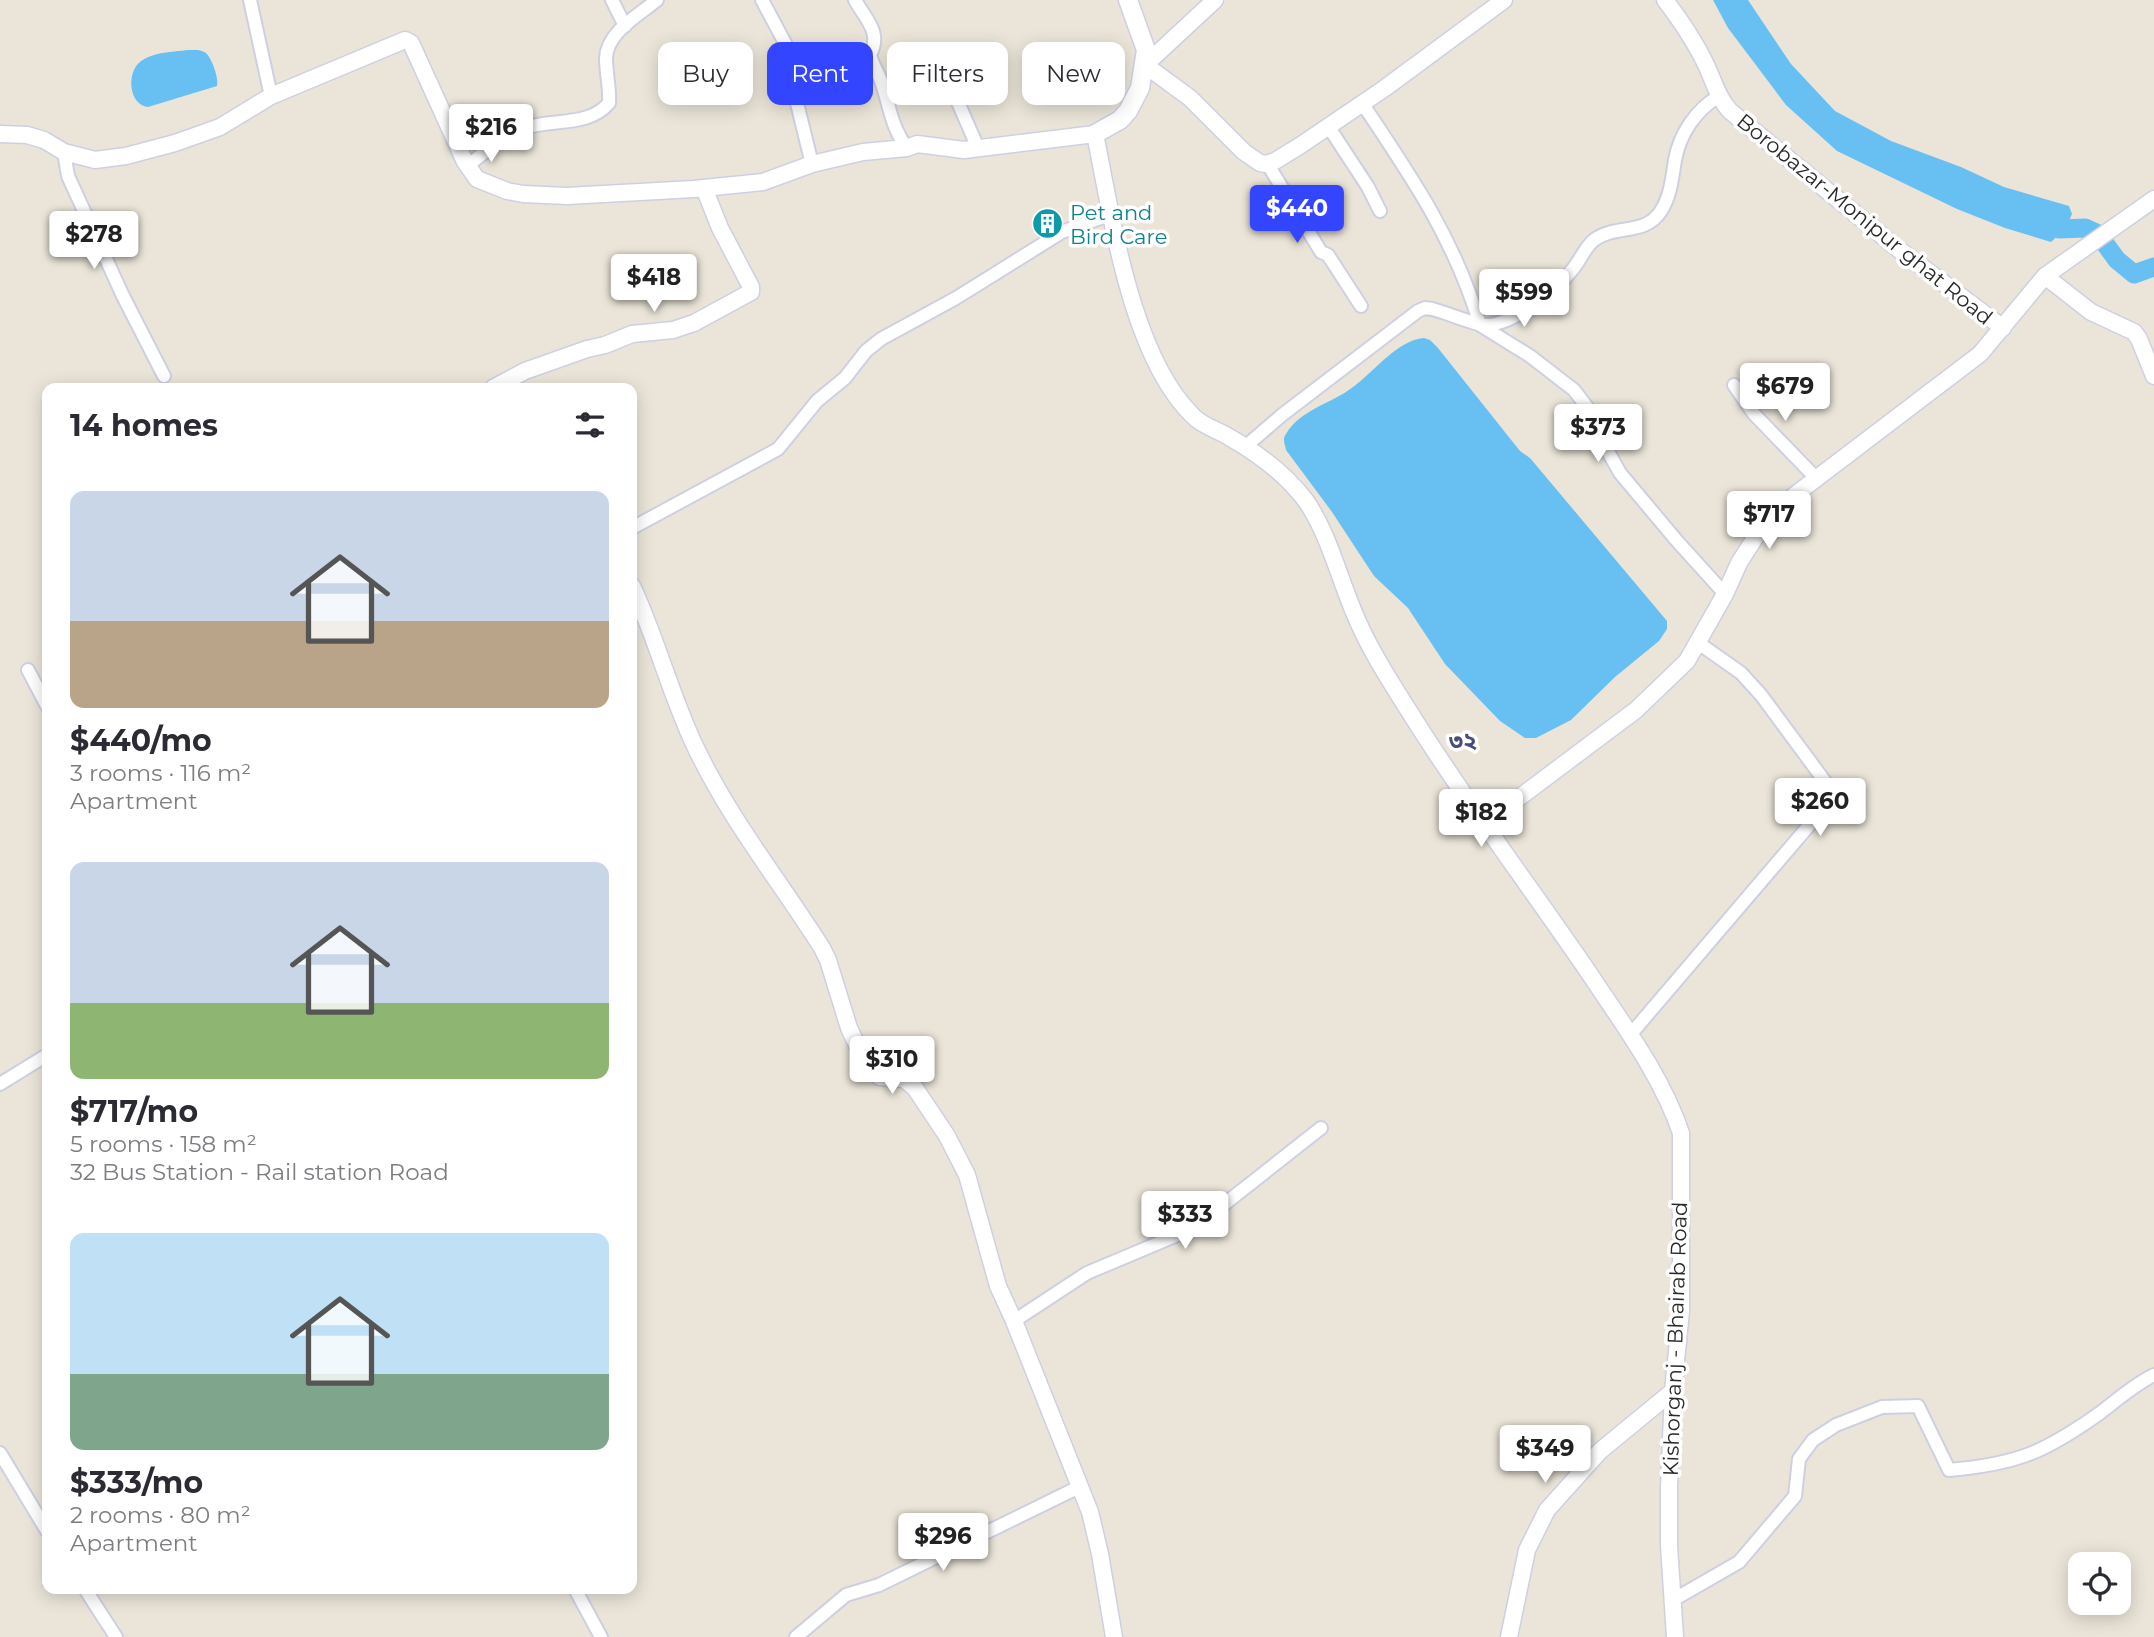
<!DOCTYPE html>
<html lang="en">
<head>
<meta charset="utf-8">
<style>
	body { margin:0; font-family:Montserrat,"Noto Sans Bengali",sans-serif; background:#f2f2f3; color:#2b2b33; height:100vh; display:flex; flex-direction:column; font-size:26px; white-space:nowrap }
	* { box-sizing:border-box; margin:0 }
	p { font-size:23px; color:#7c7c81 }
	.icon { flex:none; width:38px; height:38px; fill:none; stroke:currentColor; stroke-width:2; stroke-linecap:round; stroke-linejoin:round }
	.map { position:relative; flex:1; overflow:hidden }
	.details { position:absolute; left:42px; top:383px; width:595px; height:1211px; display:flex; flex-direction:column; background:#fff; border-radius:14px; box-shadow:0 4px 18px #0003 }
	.details>* { flex:none }
	.top-card { position:absolute; left:658px; top:42px; width:665px; height:63px; display:flex; gap:14px }
	.buttons { position:absolute; left:2068px; top:1552px; display:grid; gap:14px }
	.buttons a { display:grid; place-items:center; width:63px; height:63px; border-radius:14px; background:#fff; box-shadow:0 4px 18px #0003; font-size:35px }
	.price { position:absolute; translate:-50% -60px; padding:0 16px; border-radius:7px; background:#fff; color:#222; font-size:23px; line-height:46px; filter:drop-shadow(0 2px 4px #0008) }
	.price::after { content:''; position:absolute; left:50%; top:42px; width:21px; height:16px; margin-left:-10px; background:inherit; clip-path:polygon(0 0,100% 0,50% 100%) }
	.price.selected { background:#3345ff; color:#fff }
	ul { padding:0; list-style:none }
	li { display:grid; align-content:center; gap:14px; height:371px; padding:0 28px }
	li span { display:grid; place-items:center; height:217px; border-radius:14px; color:#555 }
	li>.icon { margin-inline-start:auto }
	span .icon { width:126px; height:126px; fill:#fffc; stroke-width:1 }
	li b { font-size:30px }
	h2 { display:flex; justify-content:space-between; align-items:center; height:84px; padding:0 28px; font-size:30px }
	.tag { padding:0 24px; border-radius:14px; background:#fff; box-shadow:0 4px 18px #0003; font-size:24px; line-height:63px }
	.tag.selected { background:#3345ff; color:#fff }
	.map>svg:first-child { display:block }
	.water { fill:#68c0f2 }
	.lines { fill:none; stroke-linecap:round; stroke-linejoin:round }
	.river { stroke:#68c0f2; stroke-width:19 }
	.minor-casing { stroke:#ced0e2; stroke-width:16 }
	.tertiary-casing { stroke:#ced0e2; stroke-width:19 }
	.secondary-casing { stroke:#ced0e2; stroke-width:21 }
	.minor { stroke:#fff; stroke-width:12 }
	.tertiary { stroke:#fff; stroke-width:16 }
	.secondary { stroke:#fff; stroke-width:18 }
	.labels { text-anchor:middle; dominant-baseline:central; stroke-width:7; stroke-linejoin:round; paint-order:stroke }
	.culture-label { font-size:21px; fill:#0d838f; stroke:#fff; text-anchor:start }
	.street-label { font-size:21px; fill:#282828; stroke:#fff }
	.neighbourhood-label { font-size:23px; font-weight:bold; fill:#484c7a; stroke:#fff }
</style>
</head>
<body>
<div class="map">
<svg width="2154" height="1637" viewBox="0 0 2154 1637">
	<rect width="100%" height="100%" fill="#ebe5d9"/>
	<g class="water">
		<polygon points="1713,0 1748,0 1791,64 1835,111 1891,141 1961,167 2004,187 2069,206 2072,214 2065,229 2051,242 2005,228 1957,209 1837,151 1786,105 1728,28"/>
		<path d="M188,50C194,50 201,49 206,53C212,59 219,78 217,86L148,107C129,105 126,73 140,62C152,52 173,52 188,50Z"/>
		<path d="M1424,338L1430,340L1438,348L1520,451L1530,458L1667,621V629L1659,641L1615,677L1571,720L1536,738H1525L1500,721L1445,664L1408,608L1374,576L1332,512L1286,450C1285,444 1282,439 1286,434C1301,409 1331,404 1353,387C1374,372 1397,340 1424,338Z"/>
	</g>
	<g class="lines">
		<polyline class="river" points="2040,220 2059,229 2085,228 2098,234 2117,260 2134,274 2154,267"/>
		<defs>
			<g id="minor">
				<polyline points="250,0 271,96"/>
				<polyline points="612,0 625,26"/>
				<polyline points="762,0 785,43 792,61 791,79 812,164"/>
				<path d="M855,0C866,20 882,32 870,55C872,64 878,72 881,81C890,106 891,127 907,148"/>
				<polyline points="943,68 978,148"/>
				<path d="M1362,103C1411,176 1455,240 1480,325L1530,356L1574,390L1590,411L1601,439L1620,473L1677,541L1725,594"/>
				<polyline points="1328,126 1368,187 1380,211"/>
				<polyline points="64,152 68,176 123,296 164,376"/>
				<polyline points="1267,163 1321,252 1328,255 1361,306"/>
				<path d="M467,166C484,153 502,137 522,129C549,118 588,128 609,103C610,88 606,73 606,58C607,32 639,15 657,0"/>
				<polyline points="1734,385 1754,414 1817,479"/>
				<path d="M1246,446L1282,415L1418,311L1425,308L1432,309C1445,312 1473,324 1483,325C1510,327 1556,291 1572,270C1580,261 1585,247 1594,240C1615,224 1645,236 1661,211C1671,195 1672,178 1675,160C1680,133 1696,110 1719,96"/>
				<polyline points="632,528 778,449 817,401 845,378 866,351 881,339 956,298 1062,232 1111,214"/>
				<polyline points="28,670 47,706"/>
				<polyline points="1630,1035 1823,809 1830,794 1829,787 1761,695 1741,673 1697,642"/>
				<polyline points="0,1084 47,1055"/>
				<polyline points="1014,1321 1087,1273 1194,1228 1321,1128"/>
				<polyline points="0,1453 47,1531"/>
				<polyline points="85,1589 116,1637"/>
				<polyline points="575,1589 601,1637"/>
				<path d="M1673,1600L1739,1562L1795,1496L1799,1459L1813,1440L1836,1425L1882,1407L1918,1406L1949,1470C2018,1464 2045,1452 2100,1413C2117,1400 2135,1384 2154,1375"/>
				<polyline points="796,1637 846,1595 879,1585 1079,1487"/>
			</g>
			<g id="tertiary">
				<polyline points="1215,0 1145,65 1190,98 1244,152 1260,163 1266,164 1275,161 1301,145 1385,88 1504,0"/>
				<path d="M1665,0C1681,21 1696,43 1707,67C1714,82 1718,98 1730,111L1897,248L2003,328"/>
				<path d="M0,134L27,135L44,140L64,152L95,160L126,156L175,143L220,127L271,96L405,40L411,43L465,162L477,179L507,191L523,194L567,196L694,189L763,182L812,164L863,152L907,148L917,144L964,150L1095,134C1112,217 1131,356 1193,416C1202,426 1218,430 1229,437C1259,454 1285,473 1306,501C1328,533 1338,574 1353,610C1368,648 1392,684 1414,719C1470,808 1534,892 1593,979C1625,1027 1662,1077 1681,1133V1311L1673,1391L1669,1488V1545L1675,1637"/>
				<polyline points="2045,276 2091,312 2134,332 2139,339 2154,376"/>
				<polyline points="493,388 525,371 587,349 605,345 632,334 673,330 694,323 751,292 751,287 720,228 704,188"/>
				<path d="M632,586C656,637 670,693 694,744C728,817 779,880 822,948L828,960L849,1028L867,1066L880,1077L904,1079L915,1088L947,1136L967,1175L998,1286L1014,1321L1090,1512L1100,1554L1114,1637"/>
				<polyline points="1484,821 1504,809 1636,710 1687,661 1725,594 1739,563 1760,530 1796,494 1980,354 2045,276 2154,199"/>
				<polyline points="1509,1637 1527,1550 1547,1510 1600,1451 1673,1391"/>
			</g>
			<polyline id="secondary" points="1095,134 1120,120 1128,111 1140,88 1146,50 1128,0"/>
		</defs>
		<use href="#minor" class="minor-casing"/>
		<use href="#tertiary" class="tertiary-casing"/>
		<use href="#secondary" class="secondary-casing"/>
		<use href="#minor" class="minor"/>
		<use href="#tertiary" class="tertiary"/>
		<use href="#secondary" class="secondary"/>
	</g>
	<defs>
		<symbol id="building-disc" viewBox="-11 -11 22 22"><circle r="9.5" fill="#0f9aa8" stroke="#fff"/><path d="M-4-6H4V6H1V3H-1V6H-4ZM-2.5-4.3h1.7v1.8h-1.7ZM.8-4.3h1.7v1.8H.8ZM-2.5-1h1.7V.8h-1.7ZM.8-1h1.7V.8H.8Z" fill="#fff"/></symbol>
	</defs>
	<g fill-rule="evenodd">
		<use href="#building-disc" x="1030" y="206" width="35" height="35"/>
	</g>
	<g class="labels">
		<g class="culture-label">
			<text x="1070" y="212">Pet and<tspan x="1070" dy="24">Bird Care</tspan></text>
		</g>
		<g class="street-label">
			<text transform="translate(1865 219) rotate(39)">Borobazar-Monipur ghat Road</text>
			<text transform="translate(1675 1339) rotate(-88)">Kishorganj - Bhairab Road</text>
		</g>
		<g class="neighbourhood-label">
			<text x="1463" y="741">৩২</text>
		</g>
	</g>
</svg>
<div class="buttons">
<a><svg class="icon" aria-label="locate" viewBox="0 0 24 24"><circle cx="12" cy="12" r="6"/><path d="M12 2v4M12 18v4M2 12h4M18 12h4"/></svg></a>
</div>
<b class="price" style="left:491px;top:164px">$216</b>
<b class="price selected" style="left:1297px;top:245px">$440</b>
<b class="price" style="left:94px;top:271px">$278</b>
<b class="price" style="left:654px;top:314px">$418</b>
<b class="price" style="left:1524px;top:329px">$599</b>
<b class="price" style="left:1785px;top:423px">$679</b>
<b class="price" style="left:1598px;top:464px">$373</b>
<b class="price" style="left:1769px;top:551px">$717</b>
<b class="price" style="left:1820px;top:838px">$260</b>
<b class="price" style="left:1481px;top:849px">$182</b>
<b class="price" style="left:892px;top:1096px">$310</b>
<b class="price" style="left:1185px;top:1251px">$333</b>
<b class="price" style="left:1545px;top:1485px">$349</b>
<b class="price" style="left:943px;top:1573px">$296</b>
<div class="top-card">
<a class="tag">Buy</a>
<a class="tag selected">Rent</a>
<a class="tag">Filters</a>
<a class="tag">New</a>
</div>
<section class="details">
<h2>14 homes<svg class="icon" aria-label="filters" viewBox="0 0 24 24"><path d="M4 7h16M4 17h16"/><circle cx="9" cy="7" r="2"/><circle cx="15" cy="17" r="2"/></svg></h2>
<ul>
<li><span style="background:linear-gradient(#c9d6e8 60%,#b9a48a 0)"><svg class="icon" aria-label="home" viewBox="0 0 24 24"><path d="M3 11l9-7 9 7M6 9v11h12V9"/></svg></span><div><b>$440/mo</b><p>3 rooms · 116 m²</p><p>Apartment</p></div></li>
<li><span style="background:linear-gradient(#c9d6e8 65%,#8fb573 0)"><svg class="icon" aria-label="home" viewBox="0 0 24 24"><path d="M3 11l9-7 9 7M6 9v11h12V9"/></svg></span><div><b>$717/mo</b><p>5 rooms · 158 m²</p><p>32 Bus Station - Rail station Road</p></div></li>
<li><span style="background:linear-gradient(#bfe0f5 65%,#7fa58c 0)"><svg class="icon" aria-label="home" viewBox="0 0 24 24"><path d="M3 11l9-7 9 7M6 9v11h12V9"/></svg></span><div><b>$333/mo</b><p>2 rooms · 80 m²</p><p>Apartment</p></div></li>
</ul>
</section>
</div>
</body>
</html>
